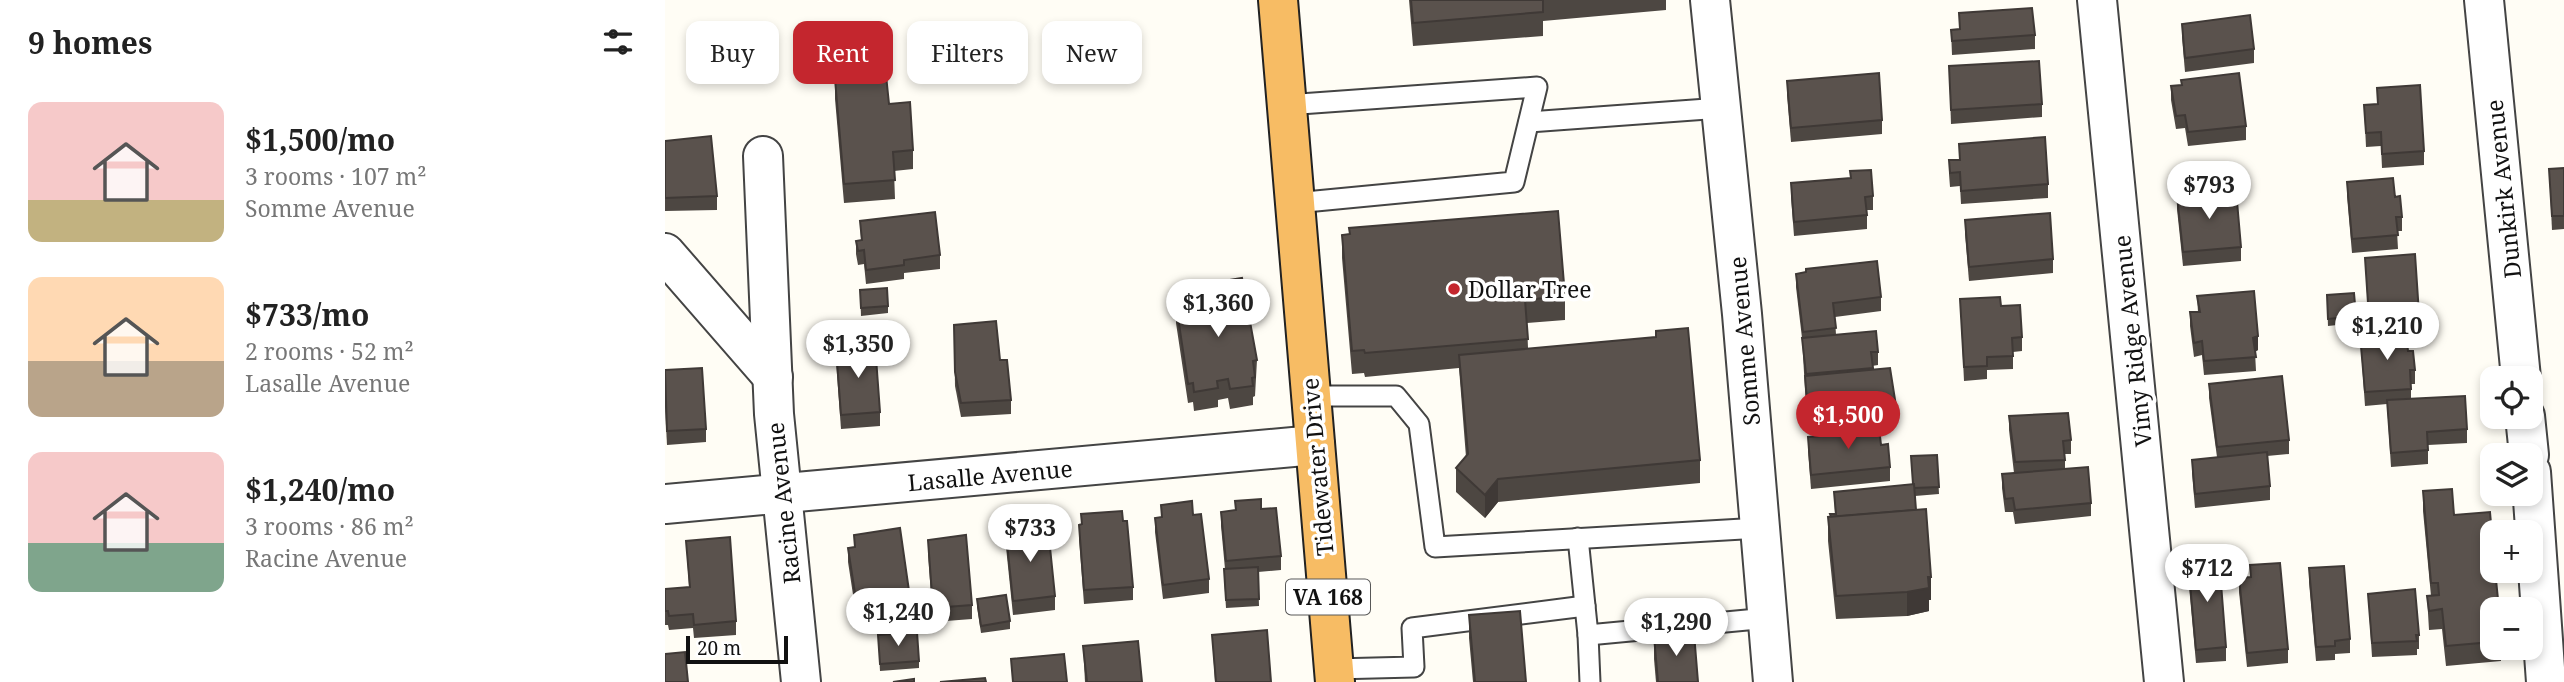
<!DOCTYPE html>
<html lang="en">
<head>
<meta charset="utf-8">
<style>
	body { margin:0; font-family:"Noto Serif",serif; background:#f6f6f6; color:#222; height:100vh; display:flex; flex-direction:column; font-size:26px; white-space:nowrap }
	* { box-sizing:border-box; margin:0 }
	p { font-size:23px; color:#767676 }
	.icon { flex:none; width:38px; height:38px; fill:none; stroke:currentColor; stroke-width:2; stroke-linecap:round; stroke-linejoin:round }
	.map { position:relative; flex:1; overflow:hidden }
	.sheet { display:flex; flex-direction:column; background:#fff; width:665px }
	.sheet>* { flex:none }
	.guide { position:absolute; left:21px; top:21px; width:665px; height:63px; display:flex; gap:14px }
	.controls { position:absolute; left:1815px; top:366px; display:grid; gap:14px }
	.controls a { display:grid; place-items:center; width:63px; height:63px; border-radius:14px; background:#fff; box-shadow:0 4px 10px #0003; font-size:35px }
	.scale { position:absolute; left:21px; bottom:18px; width:102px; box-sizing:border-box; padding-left:7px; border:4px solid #111; border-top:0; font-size:19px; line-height:24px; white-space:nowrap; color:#111; -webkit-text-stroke:5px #fff; paint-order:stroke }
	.price { position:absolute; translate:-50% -60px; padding:0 16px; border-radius:24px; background:#fff; color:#222; font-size:23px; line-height:46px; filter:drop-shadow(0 2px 4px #0008) }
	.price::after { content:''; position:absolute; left:50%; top:42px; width:21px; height:16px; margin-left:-10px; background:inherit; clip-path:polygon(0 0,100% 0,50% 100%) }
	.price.selected { background:#c4262e; color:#fff }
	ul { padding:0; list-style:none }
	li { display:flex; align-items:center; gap:21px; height:175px; padding:0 28px }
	li span { display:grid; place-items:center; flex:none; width:196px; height:140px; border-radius:14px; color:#555 }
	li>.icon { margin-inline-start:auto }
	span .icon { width:84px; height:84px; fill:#fffc; stroke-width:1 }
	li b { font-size:30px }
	h2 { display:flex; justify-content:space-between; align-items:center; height:84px; padding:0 28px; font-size:30px }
	.pill { padding:0 24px; border-radius:14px; background:#fff; box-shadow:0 4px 10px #0003; font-size:24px; line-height:63px }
	.pill.selected { background:#c4262e; color:#fff }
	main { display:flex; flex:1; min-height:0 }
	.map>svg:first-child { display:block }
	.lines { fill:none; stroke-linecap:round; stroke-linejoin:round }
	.service-casing { stroke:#444; stroke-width:23 }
	.minor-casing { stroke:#444; stroke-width:42 }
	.trunk-casing { stroke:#222; stroke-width:42 }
	.service { stroke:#fff; stroke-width:19 }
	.minor { stroke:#fff; stroke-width:38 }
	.trunk { stroke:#f7bc64; stroke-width:38 }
	.wall { fill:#4d4742 }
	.shaded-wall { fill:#3f3936 }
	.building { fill:#5a524d; stroke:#3f3936; stroke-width:2 }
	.poi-dot { fill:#c4262e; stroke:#fff; stroke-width:2.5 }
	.labels { text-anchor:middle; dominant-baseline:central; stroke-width:7; stroke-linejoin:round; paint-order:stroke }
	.shield { fill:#fff; stroke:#585858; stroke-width:2 }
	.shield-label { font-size:21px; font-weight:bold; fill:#111 }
	.street-label { font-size:23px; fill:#111; stroke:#fff }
	.poi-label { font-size:23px; fill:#111; stroke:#fff; text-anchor:start }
</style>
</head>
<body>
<main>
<section class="sheet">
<h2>9 homes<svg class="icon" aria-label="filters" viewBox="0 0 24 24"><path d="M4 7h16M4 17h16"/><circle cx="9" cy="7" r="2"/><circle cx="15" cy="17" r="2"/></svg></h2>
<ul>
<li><span style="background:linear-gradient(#f6c9c9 70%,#c2b280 0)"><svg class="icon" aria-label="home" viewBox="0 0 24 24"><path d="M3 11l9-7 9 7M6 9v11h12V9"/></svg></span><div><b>$1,500/mo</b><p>3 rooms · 107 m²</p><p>Somme Avenue</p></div></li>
<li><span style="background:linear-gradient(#ffd9b3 60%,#b9a48a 0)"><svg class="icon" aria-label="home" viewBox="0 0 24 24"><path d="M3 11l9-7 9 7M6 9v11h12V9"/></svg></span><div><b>$733/mo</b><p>2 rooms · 52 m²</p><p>Lasalle Avenue</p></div></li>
<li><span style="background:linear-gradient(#f6c9c9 65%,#7fa58c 0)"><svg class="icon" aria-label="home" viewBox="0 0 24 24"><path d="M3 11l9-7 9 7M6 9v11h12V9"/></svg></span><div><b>$1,240/mo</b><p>3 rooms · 86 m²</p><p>Racine Avenue</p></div></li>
</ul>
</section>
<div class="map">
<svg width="1899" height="682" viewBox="0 0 1899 682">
	<rect width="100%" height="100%" fill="#fffdf5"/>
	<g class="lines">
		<defs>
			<g id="service">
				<polyline points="621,105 872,87 849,182 630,203"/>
				<polyline points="864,122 1056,108"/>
				<polyline points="646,396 731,396 754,424 770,547 1095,528"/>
				<polyline points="913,538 923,635 1103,618"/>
				<polyline points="923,635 925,682"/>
				<polyline points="669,669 749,667 747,628 920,606"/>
			</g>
			<g id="minor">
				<polyline points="1045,0 1077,314 1108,682"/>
				<polyline points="1432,0 1499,682"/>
				<polyline points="1819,0 1856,378"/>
				<polyline points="98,156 109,414 136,682"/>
				<polyline points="0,253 108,377"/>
				<polyline points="1860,416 1864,455"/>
				<polyline points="1866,472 1881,682"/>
				<polyline points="0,504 650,445"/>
			</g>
			<polyline id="trunk" points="613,0 670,682"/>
		</defs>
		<use href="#service" class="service-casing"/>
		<use href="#minor" class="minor-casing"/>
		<use href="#trunk" class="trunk-casing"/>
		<use href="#service" class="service"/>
		<use href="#minor" class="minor"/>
		<use href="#trunk" class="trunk"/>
	</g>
	<g class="wall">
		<polygon points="744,0 1001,0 1001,10 878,21 878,36 748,46"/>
		<polygon points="1294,13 1370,35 1370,49 1287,55 1286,30 1294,30"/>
		<polygon points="1517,24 1589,49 1589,63 1520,72 1517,37"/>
		<polygon points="1284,66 1377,104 1377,117 1286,124"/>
		<polygon points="170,79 224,104 248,150 248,169 229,171 230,199 179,203 170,99"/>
		<polygon points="1516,80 1581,126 1581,140 1523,146 1520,128 1511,129 1506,100 1506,86 1516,85"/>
		<polygon points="1122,81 1217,120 1217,134 1126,142 1122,95"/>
		<polygon points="1712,88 1759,151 1759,165 1717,168 1716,146 1701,147 1699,105 1712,105"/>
		<polygon points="0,141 52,196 52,210 0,211"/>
		<polygon points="1294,144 1383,184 1383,198 1296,204 1295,186 1285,187 1284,174 1284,160 1294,160"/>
		<polygon points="1899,168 1899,229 1887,230 1884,169"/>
		<polygon points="1185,171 1208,196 1208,210 1202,210 1202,229 1129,236 1126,197 1126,183 1185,178"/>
		<polygon points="1682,182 1730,197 1737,217 1737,231 1732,231 1733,249 1687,253 1682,196"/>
		<polygon points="1512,196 1576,247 1576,261 1518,266 1512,209"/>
		<polygon points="1300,220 1388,259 1388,273 1304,281 1300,234"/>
		<polygon points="195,221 275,255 275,269 239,273 239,279 201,284 199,264 193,265 191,254 191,241 196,240"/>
		<polygon points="677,235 900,296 900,320 862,323 863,348 1035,460 1035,483 833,502 820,518 791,492 791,468 801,457 794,368 700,377 699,373 687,374 677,258"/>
		<polygon points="1700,258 1754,314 1754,327 1704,331"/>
		<polygon points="1131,274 1216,297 1216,311 1170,317 1171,335 1213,352 1213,365 1207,366 1208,370 1231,406 1231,420 1143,427 1140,390 1137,338 1131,287"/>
		<polygon points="195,290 223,306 223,313 196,316"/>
		<polygon points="545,292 592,360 590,396 588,397 588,405 565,409 563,398 553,400 553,407 529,411 528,402 523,403 511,323 511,304 545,298"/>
		<polygon points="1662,295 1691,316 1691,323 1663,326"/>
		<polygon points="1532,296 1593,350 1590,352 1591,371 1539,375 1537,355 1529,357 1525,326 1525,312 1533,312"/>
		<polygon points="1295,299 1336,306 1357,337 1357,351 1348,352 1348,369 1322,370 1322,379 1299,381"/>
		<polygon points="289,325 335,360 346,400 346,414 296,417 290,386"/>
		<polygon points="1695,335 1743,351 1750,370 1750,384 1746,384 1746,399 1802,429 1802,443 1763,445 1763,464 1726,467 1722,404 1700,406"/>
		<polygon points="171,348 215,412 215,426 176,429 171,361"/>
		<polygon points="0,370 41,429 41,442 2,445 0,407"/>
		<polygon points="1544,384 1624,440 1624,454 1602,456 1605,486 1605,500 1530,508 1527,473 1527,460 1552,457 1544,398"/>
		<polygon points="1344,416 1406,440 1406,454 1400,454 1400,469 1426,503 1426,516 1350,524 1348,512 1340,512 1337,488 1337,474 1349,473 1344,430"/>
		<polygon points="1143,437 1216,445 1225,467 1225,481 1146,489 1143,451"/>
		<polygon points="1272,455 1274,494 1250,496 1251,510 1266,600 1264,600 1264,611 1242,616 1171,619 1163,541 1163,517 1165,517 1170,514 1169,492 1247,484"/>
		<polygon points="1758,491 1789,515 1827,609 1827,648 1836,648 1836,661 1781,666 1777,629 1764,630 1762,596 1766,596 1758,511"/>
		<polygon points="570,501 596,509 616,556 616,570 593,572 594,606 561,608 559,576 560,569 556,526 556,512 570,510"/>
		<polygon points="496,505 528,515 544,579 544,593 498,599 490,532 490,518 496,517"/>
		<polygon points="416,514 458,521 468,587 468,600 419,604 414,539 414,525 416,524"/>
		<polygon points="341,533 390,596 390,610 348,615 341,547"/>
		<polygon points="189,535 246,605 246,619 193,627 183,562 183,548 189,547"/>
		<polygon points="263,540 307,605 307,619 268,622 263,554"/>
		<polygon points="21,541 71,621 71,635 29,638 28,628 4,630 3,625 0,625 0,589 24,587"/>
		<polygon points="1523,561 1561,647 1561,661 1531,663 1523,575"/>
		<polygon points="1585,565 1623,649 1623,663 1582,667 1574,592 1574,578 1585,577"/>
		<polygon points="1644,568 1685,639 1685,653 1670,654 1670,660 1651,661 1644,582"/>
		<polygon points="1703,594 1754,635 1754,649 1752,649 1752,655 1707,657"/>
		<polygon points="312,599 345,621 345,629 316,633 312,607"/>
		<polygon points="804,615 861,682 808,682 804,638"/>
		<polygon points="213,635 254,661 254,668 215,671"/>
		<polygon points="547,635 606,682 550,682"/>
		<polygon points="989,636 1033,682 991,682 989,659"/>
		<polygon points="418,646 477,682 420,682"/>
	</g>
	<g class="shaded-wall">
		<polygon points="1593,336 1593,350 1588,352 1588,338"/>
		<polygon points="833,479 833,502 820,518 820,495"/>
		<polygon points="1263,577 1266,577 1266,600 1264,600 1264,611 1242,616 1242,592"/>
	</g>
	<g class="building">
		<polygon points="746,0 878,0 878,12 748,23"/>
		<polygon points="1367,8 1370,35 1287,41 1286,30 1295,29 1294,13"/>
		<polygon points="1585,15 1589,49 1520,58 1517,24"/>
		<polygon points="1374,61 1377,104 1286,110 1284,66"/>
		<polygon points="1214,73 1217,120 1126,128 1122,81"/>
		<polygon points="1574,73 1581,126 1523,132 1520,115 1511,116 1506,86 1517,85 1516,80"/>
		<polygon points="221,75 224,104 245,102 248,150 228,152 230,180 179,184 170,79"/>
		<polygon points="1755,85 1759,151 1717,154 1716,132 1701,133 1699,105 1713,104 1712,88"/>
		<polygon points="46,136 52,196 0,198 0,141"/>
		<polygon points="1380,137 1383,184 1296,191 1295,172 1285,173 1284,160 1295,160 1294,144"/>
		<polygon points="1899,168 1899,216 1887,216 1884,169"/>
		<polygon points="1206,170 1208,196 1200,197 1202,215 1129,222 1126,183 1186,178 1185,171"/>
		<polygon points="1728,178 1730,197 1735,196 1737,217 1731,217 1733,235 1687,239 1682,182"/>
		<polygon points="1571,190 1576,247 1518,252 1512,196"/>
		<polygon points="893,211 900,296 860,300 863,339 700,353 699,350 687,351 677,235 685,234 684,228"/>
		<polygon points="270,212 275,255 239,260 239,265 201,270 199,250 193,251 191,241 197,240 195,221"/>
		<polygon points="1385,213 1388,259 1304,267 1300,220"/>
		<polygon points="1750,254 1754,314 1704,318 1700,258"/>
		<polygon points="1212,261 1216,297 1168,303 1171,328 1138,332 1131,274 1141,272 1141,269"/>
		<polygon points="577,278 592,360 588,361 590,377 587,378 588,386 565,389 563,379 552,381 553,388 529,392 528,383 523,384 511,304 546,298 545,292 558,289 558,281"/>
		<polygon points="222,288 223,306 196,308 195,290"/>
		<polygon points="1589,291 1593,336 1588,338 1591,357 1539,361 1537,341 1529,343 1525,312 1535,312 1532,296"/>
		<polygon points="1689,293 1691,316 1663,319 1662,295"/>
		<polygon points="1335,297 1336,306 1355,305 1357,337 1347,338 1348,356 1322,357 1322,366 1299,367 1295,299"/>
		<polygon points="331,321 335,360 342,360 346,400 296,403 290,372 289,325"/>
		<polygon points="1023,328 1035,460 833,479 820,495 791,468 803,454 794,355 991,337 991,331"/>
		<polygon points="1211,331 1213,352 1206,352 1208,368 1141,374 1137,338"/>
		<polygon points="1741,332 1743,351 1748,351 1750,370 1745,370 1746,389 1700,392 1695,335"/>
		<polygon points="210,344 215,412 176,415 171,348"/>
		<polygon points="37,368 41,429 2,431 0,370"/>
		<polygon points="1225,368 1231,406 1143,413 1140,376"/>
		<polygon points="1617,376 1624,440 1552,447 1544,384"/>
		<polygon points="1800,396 1802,429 1762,432 1763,450 1726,453 1722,400"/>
		<polygon points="1403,413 1406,440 1398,441 1400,460 1350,462 1344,416"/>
		<polygon points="1214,427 1216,445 1223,444 1225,467 1146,475 1143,437 1156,436 1156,433"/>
		<polygon points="1602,452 1605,486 1530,494 1527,460"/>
		<polygon points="1272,455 1274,487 1249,488 1249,484 1248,484 1246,456"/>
		<polygon points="1423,467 1426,503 1350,510 1348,498 1340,499 1337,474"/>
		<polygon points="1249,484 1251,510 1166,517 1165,514 1171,514 1169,492"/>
		<polygon points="1787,489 1789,515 1825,512 1827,535 1827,570 1830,570 1834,609 1827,609 1827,642 1781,646 1777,609 1764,611 1762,596 1774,595 1773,583 1766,583 1758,491"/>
		<polygon points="596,499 596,509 611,508 616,556 561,561 556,512 571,510 570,501"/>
		<polygon points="527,501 528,515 536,514 544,579 498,585 490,518 497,517 496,505"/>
		<polygon points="1261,509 1266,577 1263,577 1264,588 1242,592 1171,596 1163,517"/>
		<polygon points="457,511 458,521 462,521 468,587 419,590 414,525 417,524 416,514"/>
		<polygon points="235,528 246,605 193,613 183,548 190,547 189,535"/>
		<polygon points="383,528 390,596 348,601 341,533"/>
		<polygon points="301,535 307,605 268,608 263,540"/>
		<polygon points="65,537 71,621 29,625 28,614 4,616 3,611 0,611 0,589 25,587 21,541"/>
		<polygon points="1554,558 1561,647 1531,650 1523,561"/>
		<polygon points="1615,563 1623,649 1582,653 1574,578 1586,577 1585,565"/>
		<polygon points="1679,566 1685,639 1670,641 1670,646 1651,647 1644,568"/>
		<polygon points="593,567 594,599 561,600 559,569"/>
		<polygon points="1750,589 1754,635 1751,635 1752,641 1707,643 1703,594"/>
		<polygon points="341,595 345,621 316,626 312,599"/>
		<polygon points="855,611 861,682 810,682 804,615"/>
		<polygon points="602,630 606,682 551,682 547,635"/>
		<polygon points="252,632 254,661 215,664 213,635"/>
		<polygon points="1029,633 1033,682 993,682 989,636"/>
		<polygon points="473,641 477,682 422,682 418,646"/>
		<polygon points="20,652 23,682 0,682 0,654"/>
		<polygon points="399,654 402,682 348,682 346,659"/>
		<polygon points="320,678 321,682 275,682"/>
		<polygon points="249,679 249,682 228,682"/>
	</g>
	<circle class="poi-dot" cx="789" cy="289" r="7"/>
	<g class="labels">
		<rect class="shield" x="621" y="579.5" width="84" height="35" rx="5"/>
		<g class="shield-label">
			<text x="663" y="597">VA 168</text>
		</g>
		<g class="street-label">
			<text transform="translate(1838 189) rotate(-96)">Dunkirk Avenue</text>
			<text transform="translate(1079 341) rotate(-95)">Somme Avenue</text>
			<text transform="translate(1467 341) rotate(-96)">Vimy Ridge Avenue</text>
			<text transform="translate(652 467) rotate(-95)">Tidewater Drive</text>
			<text transform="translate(325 475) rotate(-5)">Lasalle Avenue</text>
			<text transform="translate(118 503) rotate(-96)">Racine Avenue</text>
		</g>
		<g class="poi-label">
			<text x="803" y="289">Dollar Tree</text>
		</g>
	</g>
</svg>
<div class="controls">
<a><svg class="icon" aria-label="locate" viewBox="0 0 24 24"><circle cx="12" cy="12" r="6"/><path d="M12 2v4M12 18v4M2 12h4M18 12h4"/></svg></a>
<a><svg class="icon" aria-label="layers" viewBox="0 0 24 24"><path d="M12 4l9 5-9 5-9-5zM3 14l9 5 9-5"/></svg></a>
<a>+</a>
<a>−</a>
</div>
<div class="scale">20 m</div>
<b class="price" style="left:1544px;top:221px">$793</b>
<b class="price" style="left:553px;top:339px">$1,360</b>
<b class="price" style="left:1722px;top:362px">$1,210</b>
<b class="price" style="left:193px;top:380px">$1,350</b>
<b class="price selected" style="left:1183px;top:451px">$1,500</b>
<b class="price" style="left:365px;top:564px">$733</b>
<b class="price" style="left:1542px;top:604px">$712</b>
<b class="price" style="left:233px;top:648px">$1,240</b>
<b class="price" style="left:1011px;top:658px">$1,290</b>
<div class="guide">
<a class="pill">Buy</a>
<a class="pill selected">Rent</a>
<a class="pill">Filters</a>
<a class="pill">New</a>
</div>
</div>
</main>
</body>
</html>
